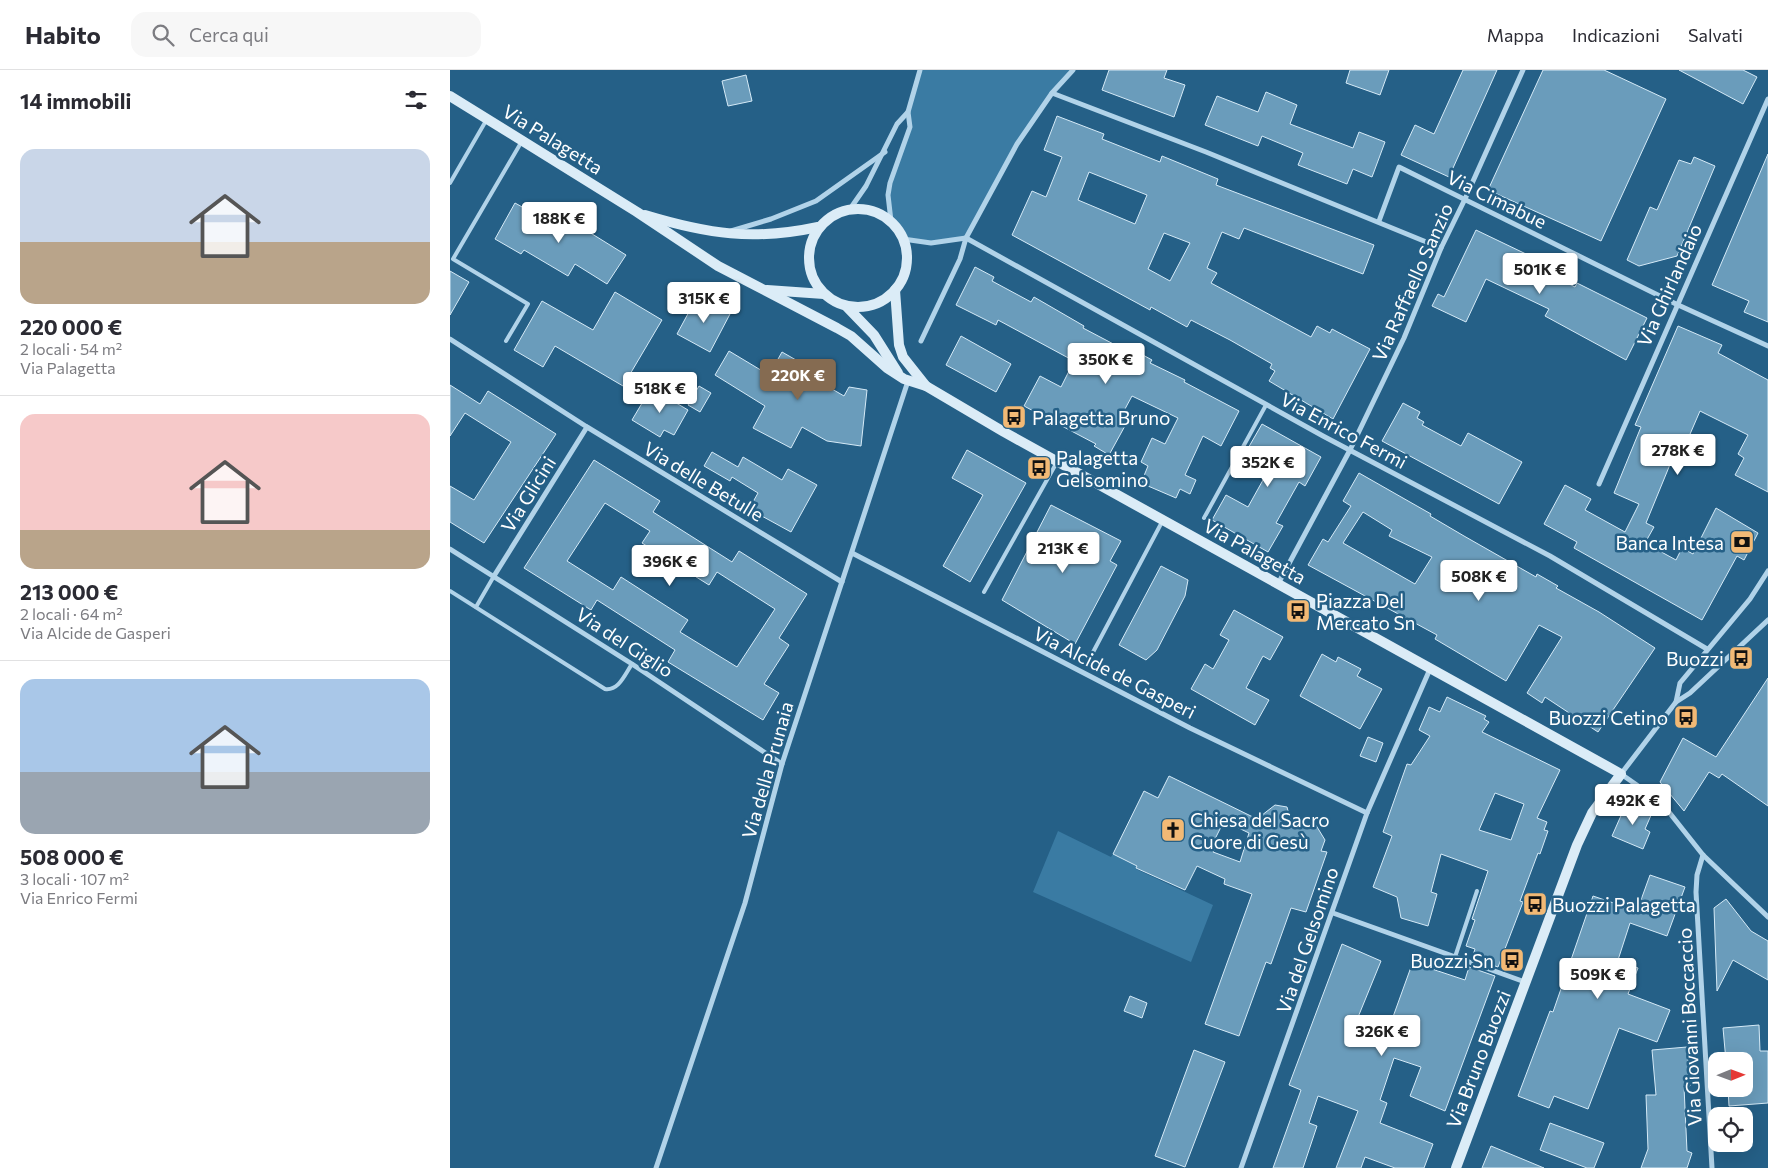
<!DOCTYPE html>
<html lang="it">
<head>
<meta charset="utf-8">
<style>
	body { margin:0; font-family:Commissioner,sans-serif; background:#f7f7f7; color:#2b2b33; height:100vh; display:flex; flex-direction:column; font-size:19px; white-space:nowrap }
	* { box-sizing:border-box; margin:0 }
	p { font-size:16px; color:#7c7c81 }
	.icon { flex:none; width:28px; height:28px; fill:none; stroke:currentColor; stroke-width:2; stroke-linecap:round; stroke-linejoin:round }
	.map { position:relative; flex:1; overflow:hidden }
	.sheet { display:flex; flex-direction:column; background:#fff; width:450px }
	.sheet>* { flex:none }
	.needle { width:32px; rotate:89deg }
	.fabs { position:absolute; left:1258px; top:982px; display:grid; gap:10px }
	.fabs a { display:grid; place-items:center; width:45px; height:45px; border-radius:10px; background:#fff; box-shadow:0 5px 20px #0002; font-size:25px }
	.price { position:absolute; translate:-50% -42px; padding:0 11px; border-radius:5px; background:#fff; color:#222; font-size:16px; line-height:32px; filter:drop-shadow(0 1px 2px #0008) }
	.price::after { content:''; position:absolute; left:50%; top:30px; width:15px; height:11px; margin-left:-8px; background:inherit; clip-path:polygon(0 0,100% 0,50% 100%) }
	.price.current { background:#856b51; color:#fff }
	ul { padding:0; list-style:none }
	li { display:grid; align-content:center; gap:10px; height:265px; padding:0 20px }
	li+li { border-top:1px solid #e1e1e2 }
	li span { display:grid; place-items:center; height:155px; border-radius:15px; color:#555 }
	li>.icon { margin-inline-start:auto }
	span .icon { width:90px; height:90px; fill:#fffc; stroke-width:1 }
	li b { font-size:21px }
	h2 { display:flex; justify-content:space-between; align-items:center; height:60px; padding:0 20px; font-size:21px }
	header { display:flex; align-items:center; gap:30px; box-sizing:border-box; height:70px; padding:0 25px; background:#fff; border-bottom:1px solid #e1e1e2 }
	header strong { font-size:24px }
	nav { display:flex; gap:28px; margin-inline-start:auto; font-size:18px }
	.search { width:350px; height:45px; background:#f7f7f7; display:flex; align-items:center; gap:12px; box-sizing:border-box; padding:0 18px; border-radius:15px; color:#7c7c81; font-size:19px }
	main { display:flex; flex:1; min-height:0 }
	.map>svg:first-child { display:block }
	.green { fill:#3a7ba3 }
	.building { fill:#6a9cbb; stroke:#d5eaf7; fill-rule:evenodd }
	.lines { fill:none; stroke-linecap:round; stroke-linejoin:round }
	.lane { stroke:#b1d3e9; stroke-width:4 }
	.street { stroke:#b1d3e9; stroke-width:5 }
	.secondary { stroke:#dbecf7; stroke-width:10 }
	.labels { text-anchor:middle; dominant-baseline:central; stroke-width:5; stroke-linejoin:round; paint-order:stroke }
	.street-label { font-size:19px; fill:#fff; stroke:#256087 }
	.poi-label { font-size:19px; fill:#fff; stroke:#256087; text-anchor:start }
</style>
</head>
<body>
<header>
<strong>Habito</strong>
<div class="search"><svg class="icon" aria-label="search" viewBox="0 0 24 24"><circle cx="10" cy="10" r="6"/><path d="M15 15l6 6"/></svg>Cerca qui</div>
<nav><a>Mappa</a><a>Indicazioni</a><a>Salvati</a></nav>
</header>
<main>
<section class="sheet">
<h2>14 immobili<svg class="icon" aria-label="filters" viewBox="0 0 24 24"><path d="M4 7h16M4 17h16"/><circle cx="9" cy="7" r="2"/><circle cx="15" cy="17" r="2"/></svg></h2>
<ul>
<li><span style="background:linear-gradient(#c9d6e8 60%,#b9a48a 0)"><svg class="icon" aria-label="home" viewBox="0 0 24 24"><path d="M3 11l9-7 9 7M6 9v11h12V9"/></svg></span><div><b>220 000 €</b><p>2 locali · 54 m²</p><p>Via Palagetta</p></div></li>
<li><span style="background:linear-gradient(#f6c9c9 75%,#b9a48a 0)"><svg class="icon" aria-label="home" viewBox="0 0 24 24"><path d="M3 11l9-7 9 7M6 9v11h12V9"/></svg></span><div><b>213 000 €</b><p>2 locali · 64 m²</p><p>Via Alcide de Gasperi</p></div></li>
<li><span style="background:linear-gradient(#a9c7e8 60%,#9aa5b1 0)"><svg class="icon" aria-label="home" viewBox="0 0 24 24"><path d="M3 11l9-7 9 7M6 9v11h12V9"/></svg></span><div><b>508 000 €</b><p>3 locali · 107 m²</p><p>Via Enrico Fermi</p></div></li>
</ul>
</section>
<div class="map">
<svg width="1318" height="1098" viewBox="0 0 1318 1098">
	<rect width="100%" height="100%" fill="#256087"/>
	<g class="green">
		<path d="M470,0H623C577,50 548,109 516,168L481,173L453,169L441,151L438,125L457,67L458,42Z"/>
		<polygon points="608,761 661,787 663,784 687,796 686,799 763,835 741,892 583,822"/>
	</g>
	<g class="building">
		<polygon points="659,0 717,0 714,8 735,15 724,47 652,20"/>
		<polygon points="900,0 939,0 930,25 896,13"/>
		<polygon points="1013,0 1047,0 999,107 951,85 965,55 984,64"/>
		<polygon points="1093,0 1154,0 1216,29 1151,171 1038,120"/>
		<polygon points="1229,0 1293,0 1307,7 1293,34"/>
		<polygon points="296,5 302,31 278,36 272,11"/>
		<polygon points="816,22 847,35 840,54 903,78 909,62 935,72 922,107 903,99 897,114 848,95 853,83 812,66 808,76 755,55 767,26 808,42"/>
		<path d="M607,46L654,64L652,69L710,92L712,86L768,109L766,115L924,175L913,204L794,158L789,169L772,162L757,198L767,203L761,213L861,267L867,256L880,263L882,259L920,279L883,349L819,311L825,301L820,298L822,294L780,270L741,250L737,257L701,237L700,240L562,165L582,121L596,127L612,87L594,80ZM639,102L697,125L685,154L628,130ZM714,163L740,173L720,211L698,199Z"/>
		<polygon points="1318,84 1318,252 1294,242 1299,231 1262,215"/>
		<polygon points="1244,87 1265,96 1227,186 1189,196 1177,190 1200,137 1207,140 1229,90 1241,94"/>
		<polygon points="65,133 112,159 118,149 176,185 157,214 125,194 118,206 74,180 71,184 45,169"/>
		<polygon points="1026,160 1101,196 1098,203 1125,217 1127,213 1197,248 1176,290 1095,246 1099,239 1036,209 1016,252 982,236 988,224 994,227"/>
		<polygon points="525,197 544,207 542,211 581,232 584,227 634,256 633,258 671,278 673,274 702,290 700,293 735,310 734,312 789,341 771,376 753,366 735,405 746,410 740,424 730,419 726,428 691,413 698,396 691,392 702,368 715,374 728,348 682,326 669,350 676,354 659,385 644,376 646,374 574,336 590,306 611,317 624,291 548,250 546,255 506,235"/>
		<polygon points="0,201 19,212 0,245"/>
		<polygon points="165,222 212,250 173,316 105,276 93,297 64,280 92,231 143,260"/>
		<polygon points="247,227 280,244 260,282 227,264"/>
		<polygon points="1228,256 1272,275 1268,283 1318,310 1318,422 1285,405 1294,388 1288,384 1298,365 1250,341 1234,378 1228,375 1196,453 1204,457 1195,473 1226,490 1232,478 1243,484 1266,438 1308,463 1294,490 1287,486 1252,550 1124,478 1127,472 1094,454 1115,415 1141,429 1135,440 1175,462 1189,434 1164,423 1191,357 1185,355"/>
		<polygon points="511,266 561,294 546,322 496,295"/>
		<polygon points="279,281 319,305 332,282 374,306 370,312 394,326 399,317 417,320 411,376 377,371 352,357 341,378 303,358 315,336 265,305"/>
		<polygon points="0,315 30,334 38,321 106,364 34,473 0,452 0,416 24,430 61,372 15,343 0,366"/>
		<polygon points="249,316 261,323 250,342 238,335"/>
		<polygon points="201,318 238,340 224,365 214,360 210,367 182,350"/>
		<polygon points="953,333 970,342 967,348 974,352 972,355 1011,376 1018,363 1072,392 1049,434 932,371"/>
		<polygon points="812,354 871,387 855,416 849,412 826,453 833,456 818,482 762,450 776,425 798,437 818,401 793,387"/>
		<polygon points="517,380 576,413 520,512 493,496 533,425 502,408"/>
		<polygon points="262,382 288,397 293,387 332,410 338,399 367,415 341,462 299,439 308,423 282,407 280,411 254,396"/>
		<path d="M144,390L210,431L203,442L282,492L289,481L357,524L329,568L339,575L314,614L329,623L313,650L218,592L225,580L147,530L141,540L74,498ZM155,433L200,461L192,473L259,515L267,502L325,539L287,597L230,562L238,550L171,507L163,520L117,491Z"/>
		<path d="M909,403L981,444L980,446L1014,466L1086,507L1087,504L1108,516L1106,518L1149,542L1205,578L1148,662L1095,627L1092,633L1077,623L1112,567L1089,555L1056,611L985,569L987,565L858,495L873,469L878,472L901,436L893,431ZM913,442L942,460L939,466L982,487L965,514L893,473Z"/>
		<polygon points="601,435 671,471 660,491 667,495 625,574 552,530"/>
		<polygon points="711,496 738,510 735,526 707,580 696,590 669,575"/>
		<polygon points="784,540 833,567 820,590 813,586 796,618 819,630 805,655 741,619 755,594 763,599 779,570 770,565"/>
		<polygon points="872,584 886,592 888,587 911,599 907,606 932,619 910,659 850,626"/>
		<polygon points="1318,608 1318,736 1272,704 1269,708 1259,702 1234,741 1210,712 1233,668 1266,687"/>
		<path d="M997,627L1036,646L1034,649L1039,652L1032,662L1110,700L1087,748L1097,752L1094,760L1098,761L1090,784L1088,783L1070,831L1073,832L1048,897L1022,888L1025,879L1016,876L1025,850L1022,849L1038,801L991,784L981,822L987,824L978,856L951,848L947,827L923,817L942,766L933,762L957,694L961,695L980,666L969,660L979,637L990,642ZM1045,723L1074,734L1061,770L1029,760Z"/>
		<polygon points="918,667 933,673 926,692 910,686"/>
		<path d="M719,706L807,749L825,735L837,737L840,749L848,746L852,756L864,752L875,770L871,781L877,782L856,842L841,838L821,894L816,892L789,966L755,954L802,824L774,814L775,809L747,796L735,820L686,798L687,796L663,784L694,721L708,728ZM774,751L799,763L790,792L763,782L765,777L762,775Z"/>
		<polygon points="1177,732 1202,743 1195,759 1200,762 1193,779 1162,766"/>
		<polygon points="1200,805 1235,817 1217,866 1180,853 1168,890 1188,898 1178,924 1220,940 1207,972 1169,958 1138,1039 1104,1026 1099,1038 1068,1026 1100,941 1103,942 1143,826 1187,841"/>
		<polygon points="1276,829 1301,861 1318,871 1318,910 1283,890 1267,921 1264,838"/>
		<polygon points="892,874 931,891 904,957 935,969 965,886 978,891 976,897 1015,910 1019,897 1045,906 995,1041 960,1026 971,997 944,988 930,1030 937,1033 930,1053 983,1074 974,1098 945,1098 915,1087 911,1098 886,1098 908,1041 868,1026 859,1053 867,1056 853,1098 823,1098 851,1020 839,1015"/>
		<polygon points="680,926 697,933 692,948 674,941"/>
		<polygon points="1309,955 1310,981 1318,981 1318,1033 1279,1036 1278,1019 1294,1019 1294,991 1276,991 1273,958"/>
		<polygon points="1237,977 1240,1016 1234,1017 1237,1081 1242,1083 1237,1098 1191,1098 1198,1079 1196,1025 1206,1025 1202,980"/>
		<polygon points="744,980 775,992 735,1097 705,1086"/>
		<polygon points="1100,1053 1154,1073 1144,1098 1137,1098 1090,1080"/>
		<polygon points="1041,1076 1094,1098 1032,1098"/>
	</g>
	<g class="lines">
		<g class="lane">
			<polyline points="0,113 37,49"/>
			<polyline points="56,271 78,234 3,189 72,71"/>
			<polyline points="754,448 816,335"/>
			<path d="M0,521L155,619C169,621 175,604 182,594"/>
			<polyline points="534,522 607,392"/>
			<polyline points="26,537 44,506"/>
			<polyline points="641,586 713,450"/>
			<polyline points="1005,887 1027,821"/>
		</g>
		<g class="street">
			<polyline points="602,23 756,82 991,178"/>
			<polyline points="400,139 416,116 447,54 458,42"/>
			<polyline points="441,151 438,125 440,113 460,57 458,42 470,0"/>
			<polyline points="929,151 949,97 1226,234 1318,276"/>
			<polyline points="281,161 321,149 366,131 435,82"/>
			<polyline points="516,168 873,366 1100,486 1257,579"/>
			<polyline points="453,169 481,173 516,168"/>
			<polyline points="0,269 137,357 392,512"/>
			<polyline points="471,271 510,189 516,168 567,74 602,23 623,0"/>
			<polyline points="1149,414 1318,29"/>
			<polyline points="0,479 182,594 332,694"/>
			<polyline points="402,483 740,658 917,743"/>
			<polyline points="44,506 137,357"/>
			<polyline points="828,514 900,380 954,268 991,178 1015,129 1073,0"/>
			<polyline points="1318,550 1240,623 1226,632 1171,704 1211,732 1253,785 1318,847"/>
			<polyline points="1226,632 1230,613 1300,529 1318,501"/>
			<polyline points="1253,785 1247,805 1246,822 1262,1098"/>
			<polyline points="883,843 1075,912"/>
			<polyline points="206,1098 295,833 332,694 458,311"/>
			<polyline points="791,1098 917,743 980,599"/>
		</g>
		<g class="secondary">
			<polyline points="0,26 187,142 268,196 387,258 401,266 437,298 454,309 476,316 554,362 1171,704 1142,743 1127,775 1006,1098"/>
			<circle cx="408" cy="188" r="49"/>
			<path d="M195,145C258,164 303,171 368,157"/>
			<polyline points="317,220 374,224"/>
			<polyline points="445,220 449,275 453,287 476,316"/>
			<polyline points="397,237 424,265 448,303"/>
		</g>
	</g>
	<defs>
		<symbol id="bus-square" viewBox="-11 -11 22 22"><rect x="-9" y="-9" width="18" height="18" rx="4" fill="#f2b975" stroke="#256087"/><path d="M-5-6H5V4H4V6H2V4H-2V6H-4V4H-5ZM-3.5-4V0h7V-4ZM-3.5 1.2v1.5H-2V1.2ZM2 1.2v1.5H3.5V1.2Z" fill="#111"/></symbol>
		<symbol id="bank-square" viewBox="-11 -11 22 22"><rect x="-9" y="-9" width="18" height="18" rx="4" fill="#f2b975" stroke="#256087"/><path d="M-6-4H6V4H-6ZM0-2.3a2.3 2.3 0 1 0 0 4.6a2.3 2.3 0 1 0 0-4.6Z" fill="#111"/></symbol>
		<symbol id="church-square" viewBox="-11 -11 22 22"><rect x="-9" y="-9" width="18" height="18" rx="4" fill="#f2b975" stroke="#256087"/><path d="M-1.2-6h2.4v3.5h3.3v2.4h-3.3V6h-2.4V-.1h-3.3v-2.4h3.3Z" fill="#111"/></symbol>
	</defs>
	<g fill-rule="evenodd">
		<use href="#bus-square" x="550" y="333" width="28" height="28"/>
		<use href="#bus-square" x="575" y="384" width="28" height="28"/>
		<use href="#bank-square" x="1278" y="458" width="28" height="28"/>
		<use href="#bus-square" x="834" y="527" width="28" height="28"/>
		<use href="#bus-square" x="1277" y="574" width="28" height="28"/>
		<use href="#bus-square" x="1222" y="633" width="28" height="28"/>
		<use href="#church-square" x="709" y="746" width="28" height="28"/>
		<use href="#bus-square" x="1071" y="820" width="28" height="28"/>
		<use href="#bus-square" x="1048" y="876" width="28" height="28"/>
	</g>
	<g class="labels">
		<g class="street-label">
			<text transform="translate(103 69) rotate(32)">Via Palagetta</text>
			<text transform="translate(1047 129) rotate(26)">Via Cimabue</text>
			<text transform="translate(962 212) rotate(-66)">Via Raffaello Sanzio</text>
			<text transform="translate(1219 215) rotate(-66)">Via Ghirlandaio</text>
			<text transform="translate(894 360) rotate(28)">Via Enrico Fermi</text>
			<text transform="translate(254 411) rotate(31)">Via delle Betulle</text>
			<text transform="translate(78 424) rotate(-58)">Via Glicini</text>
			<text transform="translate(805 481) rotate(29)">Via Palagetta</text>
			<text transform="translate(175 572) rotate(33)">Via del Giglio</text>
			<text transform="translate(665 602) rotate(27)">Via Alcide de Gasperi</text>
			<text transform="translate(317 700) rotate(-74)">Via della Prunaia</text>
			<text transform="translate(857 870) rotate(-71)">Via del Gelsomino</text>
			<text transform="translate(1239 957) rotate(-93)">Via Giovanni Boccaccio</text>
			<text transform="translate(1028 989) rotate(-69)">Via Bruno Buozzi</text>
		</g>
		<g class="poi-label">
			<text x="582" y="347">Palagetta Bruno</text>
			<text x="606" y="387">Palagetta<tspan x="606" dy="22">Gelsomino</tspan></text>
			<text x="1274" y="472" text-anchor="end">Banca Intesa</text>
			<text x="866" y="530">Piazza Del<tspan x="866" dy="22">Mercato Sn</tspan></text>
			<text x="1274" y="588" text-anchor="end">Buozzi</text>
			<text x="1218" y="647" text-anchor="end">Buozzi Cetino</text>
			<text x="740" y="749">Chiesa del Sacro<tspan x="740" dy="22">Cuore di Gesù</tspan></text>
			<text x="1102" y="834">Buozzi Palagetta</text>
			<text x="1044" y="890" text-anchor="end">Buozzi Sn</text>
		</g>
	</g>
</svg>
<div class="fabs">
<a><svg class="needle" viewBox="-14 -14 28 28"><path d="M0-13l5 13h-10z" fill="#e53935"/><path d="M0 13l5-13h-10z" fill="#7c7c81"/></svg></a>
<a><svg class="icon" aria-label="locate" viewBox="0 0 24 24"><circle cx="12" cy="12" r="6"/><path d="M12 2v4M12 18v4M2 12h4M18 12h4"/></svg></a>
</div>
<b class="price" style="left:109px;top:174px">188K €</b>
<b class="price" style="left:1090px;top:225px">501K €</b>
<b class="price" style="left:254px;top:254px">315K €</b>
<b class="price" style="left:656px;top:315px">350K €</b>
<b class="price current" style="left:348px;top:331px">220K €</b>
<b class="price" style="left:210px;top:344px">518K €</b>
<b class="price" style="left:1228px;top:406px">278K €</b>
<b class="price" style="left:818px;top:418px">352K €</b>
<b class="price" style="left:613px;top:504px">213K €</b>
<b class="price" style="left:220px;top:517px">396K €</b>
<b class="price" style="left:1029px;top:532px">508K €</b>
<b class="price" style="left:1183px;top:756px">492K €</b>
<b class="price" style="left:1148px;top:930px">509K €</b>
<b class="price" style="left:932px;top:987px">326K €</b>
</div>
</main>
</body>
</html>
